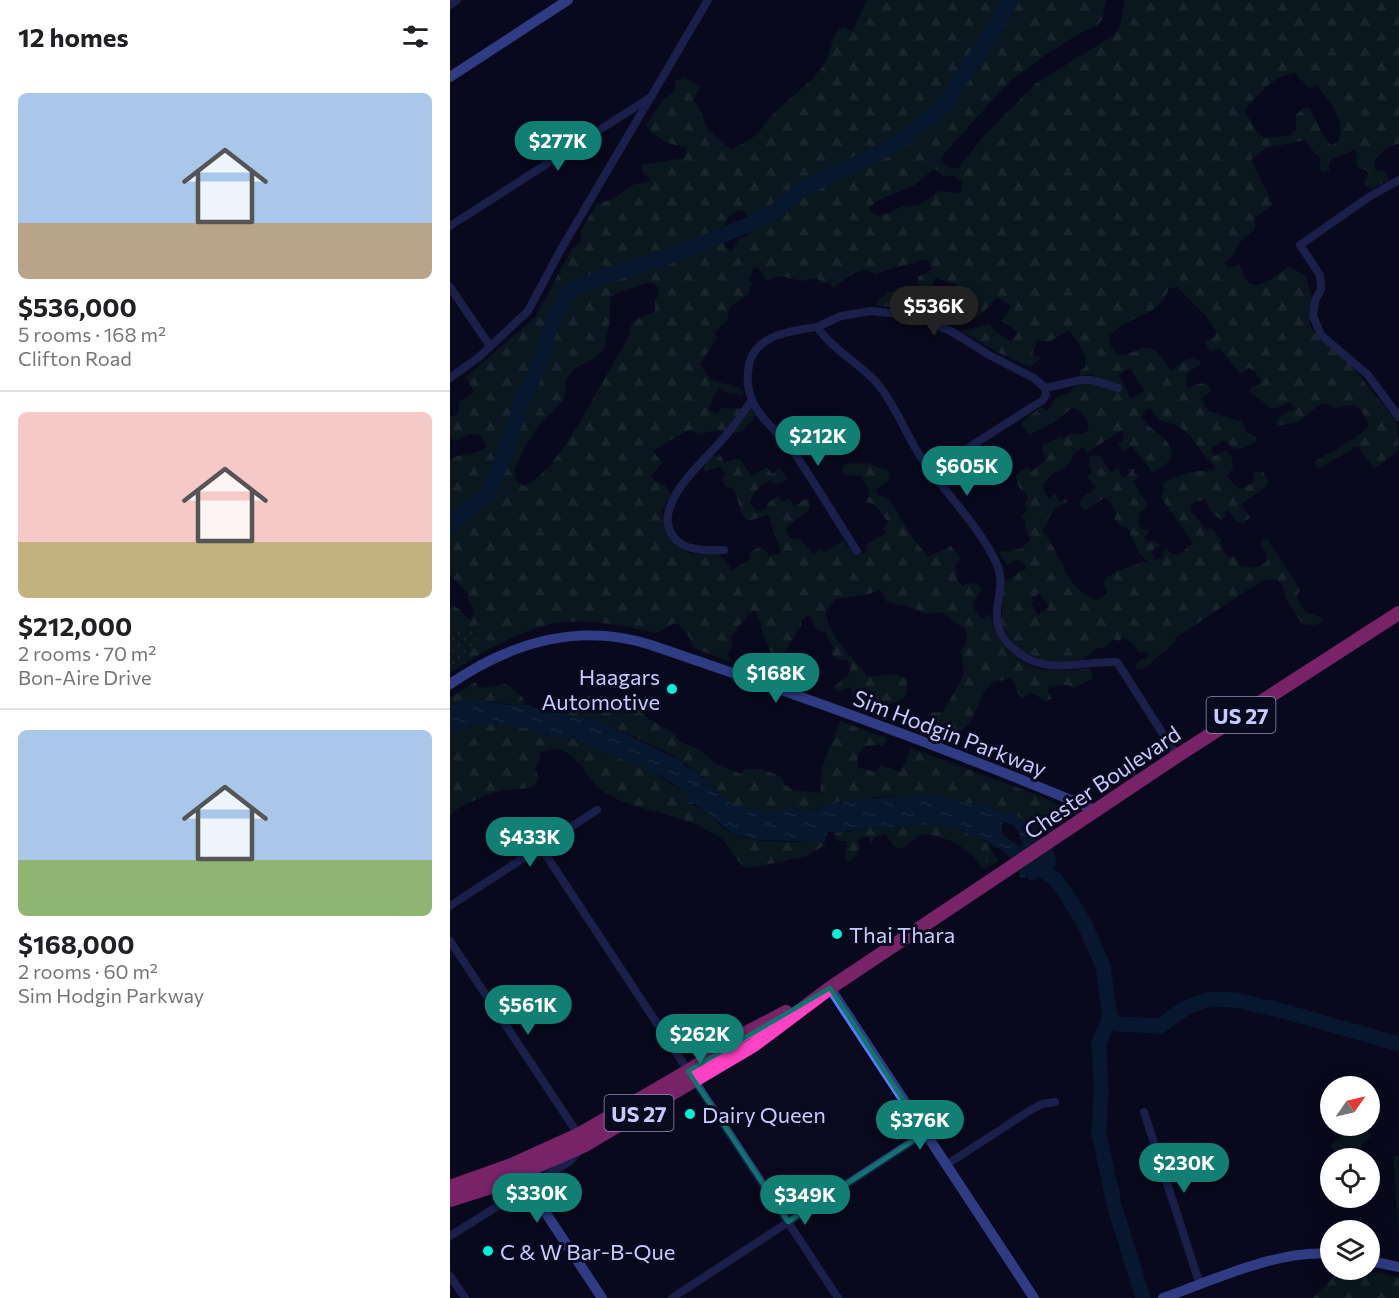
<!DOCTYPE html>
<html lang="en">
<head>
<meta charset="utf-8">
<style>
	body { margin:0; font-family:Commissioner,sans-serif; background:#f6f6f6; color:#202124; height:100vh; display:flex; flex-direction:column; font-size:22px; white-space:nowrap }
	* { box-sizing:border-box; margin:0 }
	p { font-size:20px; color:#757577 }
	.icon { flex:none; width:33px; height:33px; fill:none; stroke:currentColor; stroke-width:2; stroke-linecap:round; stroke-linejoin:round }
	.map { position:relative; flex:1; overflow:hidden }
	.drawer { display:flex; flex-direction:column; background:#fff; width:450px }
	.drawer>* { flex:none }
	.needle { width:39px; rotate:56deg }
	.controls { position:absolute; left:870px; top:1076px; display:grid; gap:12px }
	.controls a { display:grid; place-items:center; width:60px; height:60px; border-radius:50%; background:#fff; box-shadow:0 6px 24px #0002; font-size:30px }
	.price { position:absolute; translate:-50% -51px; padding:0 14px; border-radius:21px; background:#127f75; color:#fff; font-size:20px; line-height:39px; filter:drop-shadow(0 2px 3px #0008) }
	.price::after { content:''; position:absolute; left:50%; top:36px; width:18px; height:14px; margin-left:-9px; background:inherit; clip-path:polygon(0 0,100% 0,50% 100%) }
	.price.current { background:#222; color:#fff }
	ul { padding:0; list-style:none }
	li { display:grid; align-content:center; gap:12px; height:318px; padding:0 18px }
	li+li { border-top:2px solid #e0e0e0 }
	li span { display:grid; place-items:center; height:186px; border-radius:9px; color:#555 }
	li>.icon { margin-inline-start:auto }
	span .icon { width:108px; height:108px; fill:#fffc; stroke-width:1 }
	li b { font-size:26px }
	h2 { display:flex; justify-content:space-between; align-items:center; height:72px; padding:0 18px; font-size:26px }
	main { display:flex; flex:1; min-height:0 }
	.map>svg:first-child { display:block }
	.grass { fill:url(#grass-dots) }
	.forest { fill:url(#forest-firs); fill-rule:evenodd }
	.pitch { fill:#0c2821 }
	.water { fill:url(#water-ripples); fill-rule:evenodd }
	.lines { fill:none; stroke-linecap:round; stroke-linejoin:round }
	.river { stroke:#062840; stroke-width:15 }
	.street { stroke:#2f3d81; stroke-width:8 }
	.secondary { stroke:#5d7aff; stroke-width:10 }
	.highway { stroke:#ff41c3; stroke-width:14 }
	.marked { fill:none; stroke:#0f766e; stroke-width:4.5; stroke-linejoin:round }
	.poi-dot { fill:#00f1d7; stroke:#090a1d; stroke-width:2 }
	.labels { text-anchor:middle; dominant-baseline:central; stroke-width:6; stroke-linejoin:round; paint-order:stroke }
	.shield { fill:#090a1d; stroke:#8d91bb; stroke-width:1.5 }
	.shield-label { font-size:21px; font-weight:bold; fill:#c6cbff }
	.poi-label { font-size:22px; fill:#c6cbff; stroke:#090a1d; text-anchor:start }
	.street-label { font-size:22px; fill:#c6cbff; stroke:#090a1d }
</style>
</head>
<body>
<main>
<section class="drawer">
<h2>12 homes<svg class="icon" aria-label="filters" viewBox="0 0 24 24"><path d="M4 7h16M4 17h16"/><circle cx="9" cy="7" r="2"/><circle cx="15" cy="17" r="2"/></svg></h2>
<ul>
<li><span style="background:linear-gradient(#a9c7e8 70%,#b9a48a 0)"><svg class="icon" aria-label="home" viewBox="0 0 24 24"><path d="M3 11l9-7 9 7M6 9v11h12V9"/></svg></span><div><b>$536,000</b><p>5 rooms · 168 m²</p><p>Clifton Road</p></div></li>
<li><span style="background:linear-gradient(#f6c9c9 70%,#c2b280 0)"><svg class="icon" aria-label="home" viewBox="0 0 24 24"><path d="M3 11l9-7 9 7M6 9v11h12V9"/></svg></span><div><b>$212,000</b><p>2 rooms · 70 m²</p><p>Bon-Aire Drive</p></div></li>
<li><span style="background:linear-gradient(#a9c7e8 70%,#8fb573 0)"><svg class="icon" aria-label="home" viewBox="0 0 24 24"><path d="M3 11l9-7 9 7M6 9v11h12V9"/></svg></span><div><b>$168,000</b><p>2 rooms · 60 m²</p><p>Sim Hodgin Parkway</p></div></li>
</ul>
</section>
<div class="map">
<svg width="949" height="1298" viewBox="0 0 949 1298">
	<defs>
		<pattern id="grass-dots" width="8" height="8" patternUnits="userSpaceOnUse" patternTransform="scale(1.5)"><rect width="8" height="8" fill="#0c2821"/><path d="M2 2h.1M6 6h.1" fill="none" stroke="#2e4642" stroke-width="1.8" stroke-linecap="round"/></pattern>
		<pattern id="forest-firs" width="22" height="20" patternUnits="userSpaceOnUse" patternTransform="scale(1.5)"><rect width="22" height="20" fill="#0c2821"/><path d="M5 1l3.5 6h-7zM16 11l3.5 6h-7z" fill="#2e4642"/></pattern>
		<pattern id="water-ripples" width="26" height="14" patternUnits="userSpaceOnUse" patternTransform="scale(1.5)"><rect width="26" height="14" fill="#062840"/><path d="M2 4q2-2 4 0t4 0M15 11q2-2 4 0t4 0" fill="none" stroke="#29465d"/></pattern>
	</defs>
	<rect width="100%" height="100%" fill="#090a1d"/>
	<g class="grass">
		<polygon points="12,628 20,628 26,633 29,643 17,654 20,660 0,673 0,632"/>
		<path d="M609,806L614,809V817L590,834L584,828C592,822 604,820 610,811Z"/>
		<polygon points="509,845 522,849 544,864 533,869 524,857"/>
	</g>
	<g class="forest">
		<path d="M417,0H656L652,20L647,25L627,35L594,56L560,81L491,157L494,164L502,169L508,168L532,138L585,84L664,35L670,26L675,0H949V144C937,145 930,153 924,163L926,170C934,170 936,172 939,180L921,189L915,185L914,181L919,174L916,170L910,169L906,165L907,153L905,150L883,159L879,163V171L873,172L869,168L871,158L864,152L855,140L816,148L801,160L823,205L805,217V229L789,243L783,255L775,263L779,268L789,265C792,270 795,280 799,283C809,291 831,272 839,266L856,276L862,300L859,324L870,340L893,356L947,421L949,450L924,469L909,447H906L868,469L864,462C882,450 901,443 917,428L919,424L911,410L903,405L884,408L876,403L871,404L847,422L828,426L826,422L831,415L844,409L840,402L825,409L821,408L799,391L802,386L810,384L811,380L803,370L798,368L790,374L770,348L761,351L757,347L756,341L765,337L767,332L754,314L727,287L719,288C711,312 694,312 675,324C669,327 664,332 659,336L660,344L667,355C679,356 687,349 699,347L707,352L721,370C732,366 735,354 750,361V365L737,373L736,386L740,388C747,384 753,381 760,386L761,391L753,397L754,405L759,411C766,412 772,416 778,418C785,420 788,419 793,422L796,432L807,437L806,441L794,448L784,449L774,440L762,448L761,452L765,456L775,451L781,455L783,467L777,476L789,489L803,483L804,473L809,471L813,472L819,482L812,490L791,504L800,518L793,523L787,522L778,510L775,512V517L771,520L759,510L756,500L746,501L741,505V511L756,529H762L770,538L775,555L780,557L785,555L790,566C801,566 808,570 817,561V555L810,544L812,539L818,540L850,590L846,597L855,612L871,617L873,622C855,629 853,626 843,610C841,606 837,602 836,598C832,581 829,575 810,582L725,638V642L696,667L688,670L685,667L688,661L699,656L697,652H688L684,644L673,637L669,641L663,639L655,648H646L633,660L609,661L592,660L572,651L563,642L551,624L554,582L577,568L572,561L567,560L557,565L549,552L570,549L580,540L575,526L576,522L570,516L577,511L575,504L578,499L576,493L569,488L566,475L577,467L582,471L596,460L592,447L596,442L597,444L610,436L612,439L621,433C629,434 634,435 639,429C638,421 636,417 631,412C620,401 613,419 604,422C596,426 587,432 578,434L571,423L591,407L597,410L608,396L620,393C623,383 634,384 643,384L645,375L639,374L630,376V370L635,368C639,354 626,341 619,331L598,342L587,340L582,355L591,358L582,366H578L547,352L511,331L540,324L545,331L561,342L568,332L552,321L561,306L549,298H545C534,315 526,319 506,321L502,316L493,318L486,316L485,313L488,308L504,298L507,285L485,278L472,310L427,306L428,299L433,297L437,292H446L447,287L462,288L465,293L468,294L471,287L468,281V277L482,269L481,264L476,259L434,271L427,275L416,269L406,272L382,288L380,282L372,284L367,278L351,281L332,276L316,280L307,267L303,270L298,280L302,283L298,295L280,307L277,320L265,333L267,338L250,364L261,380L289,388L294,392L292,395L278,393L268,388L258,409L268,414L271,408L302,409L306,416L291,432L286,433L267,430L247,435L242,430L236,431L203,451L212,463L201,476L205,481C214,484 217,486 220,495L212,511C216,529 224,551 245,554C253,555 261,553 269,554L282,570L301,558L299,553L310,546L320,556L331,552L318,515L298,521C288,512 290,500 282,488L276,487L272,480L275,474L271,466L256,471L254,466L262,456L270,455L274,462L286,459L291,460L302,476L317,467L322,474L330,468L338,479C331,484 328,486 320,481C310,486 302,492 300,504L307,511L316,509L318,503L328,496L333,502L339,498L344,506L354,500L359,499V510L339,525L336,530L340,538L351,540L363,554L371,549L374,552L393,541L407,557L418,550L416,545L435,533L433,528L438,522L424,504L416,502L420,490L411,476L395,475L392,470L394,465C402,462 411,464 419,463L429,468L436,469L441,474L439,480L425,490L428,495L439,499L462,537L478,557L501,546L511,559L505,565L507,579L512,586L519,583L528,584L532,589L522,605L531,619L541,614C541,638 568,665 591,669C607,672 623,670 639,669L642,673V679L623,688L617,685L599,686L598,692L602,698L595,702L586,695L579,693L573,699L565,690L566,685L561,678L542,683L535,690L519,724L509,733L502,730L495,731L482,724L478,713L493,712L514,675L511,651L517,639L515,628C498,622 498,607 477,614L460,607L437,602L430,589L419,594L386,599L376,610C377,638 403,656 418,677C433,677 444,670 457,680C458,698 453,703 436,704C427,705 421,707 412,707L405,700L400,687L389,691L382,689L385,685L389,683L391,679L397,677C401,670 402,666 397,660L387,659L381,653L384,648L375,632L367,630L359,615L351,620V626L328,662V668L330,672L344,675V681L324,678L322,674L325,670C323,658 320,649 315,638C311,629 311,620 305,611L298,615L281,636L283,644L277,653L281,662L244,648C240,638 235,626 224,623L207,633C175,626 128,616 96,625C69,633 44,646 20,660L17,654L29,643L26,633C17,626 11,629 0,632V608L2,606C12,607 13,617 21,620L25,611L18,600V594L0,575V460C11,452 27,456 36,446L30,435L20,434L5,441L0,436V417L8,414L9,402L24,392L16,377L85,317L122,249L131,242L130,232L146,205L164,198L185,184L202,181L192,171L191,165L234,158L236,148C220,144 206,140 196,125L215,98L225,92L226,80L235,77L250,87L243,100L250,109L258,130L281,149C291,145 301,140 309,132C314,126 318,119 323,114C341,96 362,83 376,62C383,50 380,32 394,27L403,31ZM845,73L859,88L867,85C881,104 895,117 889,142L881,145L876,141L860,108H853L846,115V130L840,135L814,138L807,132L794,110L817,86L828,78ZM485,169L493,176H504L512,183L511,193L489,191L469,205L451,207L437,214L427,215L422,213L419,207C433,195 451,193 466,184C473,179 477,173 485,169ZM293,210L302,227L297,236L289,238L282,251L275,247C272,230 272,214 293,210ZM196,283H204L209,291L205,302V312C189,318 180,317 179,337C157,369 108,477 73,486L66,480L64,470L75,446L89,425L114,400L116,379L125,368L143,359L154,349L160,319V298L166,294ZM680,368L694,391L681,399L669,375ZM701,409C713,426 713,419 728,426C740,433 745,443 753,453C757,459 762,461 765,468L763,470C747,470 725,475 713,483L714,490L711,497L743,543L728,555L721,554L717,549L712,552L714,557L705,560L701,551L711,545L708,542L697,541L694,537L700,532L698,529L692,530L688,524L690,512L698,506L683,482L689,477L684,473V469H678L679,474L672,478L668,467L661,472L650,456L645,454L640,457L639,465L642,472L638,477L646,488C639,493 630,497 629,506L635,510L656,497L667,513L664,518L671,527H677L690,555L697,561C683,567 663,568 654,582L657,591L655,595L648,600C615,592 612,552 592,531L603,510L617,502L616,498L610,502L605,494L599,498L594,491L593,484L606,471C623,470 620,451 634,447L636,453L671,431L674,434L673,440L668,444L673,451L682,446C688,455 696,462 702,472L714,466L722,457C720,433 703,435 691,417L696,410ZM590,593L599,607L588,615L581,604L584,602L582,598Z"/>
		<path d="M25,682L30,688L56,684L71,695L74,701L72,705C48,705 23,694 0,706V698Z"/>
		<path d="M108,696H153L183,705L199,719L225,734L230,742L250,750L265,763L291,774L296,769H312L330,776L334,784L343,790L370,793L372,768L390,721L437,738L433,746C417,742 405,749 408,767L424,772L428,769L430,765L451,772L461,748L593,797L609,806L610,811L607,816L584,828L562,813H548L542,807L530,804L514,803L484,796L425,797L404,802H387L382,806L367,808L363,812L358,810L352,812L344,807L329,811L323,810L320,813L286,805V807L247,773L223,755L157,724L137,718L124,717L103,712L102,700Z"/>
		<path d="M42,723L89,730L98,737L126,740L184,764L194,765L195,769L199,768L205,776L208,774L223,786L237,794L240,799L236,804C258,804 268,830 287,836C313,844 345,842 372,841L375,845L357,856L302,868L295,867C284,859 280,844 268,836C236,814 188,812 155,793C133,779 125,738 91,752L89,762L85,769L89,778L85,786C75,789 67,789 57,790C44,791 6,806 0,816V733L26,725Z"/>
		<path d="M475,825L507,827L520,835L530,837L539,845L540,850L549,861L544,864C529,855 487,830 470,835C464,837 459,845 452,849L445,847L435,834L425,837L421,844L419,836L408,839L410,848L403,859L398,862L395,860L397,841H387L384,831L398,832L422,827L445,828Z"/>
		<polygon points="901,1270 932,1273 949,1278 949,1298 863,1298 883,1277"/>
	</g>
	<g class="pitch">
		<polygon points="903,1125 913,1125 922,1135 897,1158 891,1158 880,1146"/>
		<polygon points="943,1156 949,1156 949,1235"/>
	</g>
	<path class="water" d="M34,700L56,705H77L90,709V713L103,712L150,721L233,762L234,765L247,773L286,807V804L320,813L323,810L329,811L342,807L352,812L358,810L363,812C378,798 458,796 484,796C495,796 508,802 520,804C528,805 531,802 537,803L546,812L562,813L579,824L603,848L607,865L582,881L577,877L571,878L560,857L550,848L544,847L530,837L520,835L507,827L475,825L445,828L422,827L387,833L378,831L375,842L309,840L284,835L246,804H236L240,799C236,792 216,780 209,774L203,776L199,768L196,772L194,765L184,764L126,740L98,737L88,730L42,723L39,726L26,725L0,733V706L12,701ZM556,822C568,826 569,834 573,845L570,843L571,848L552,834V823Z"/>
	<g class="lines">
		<g class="river">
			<polyline points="0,524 38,494 56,451 71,403 91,362 98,334 114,299 125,288 158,275 221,256 300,224 325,211 352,189 441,147 494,106 562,0"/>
			<polyline points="580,861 606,880 620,900 634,923 653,966 660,1017 649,1043 651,1090 649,1134 665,1208 693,1298"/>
			<polyline points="660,1017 667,1024 710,1026 737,1007 761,999 785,1000 829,1010 949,1044"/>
		</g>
		<g class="street">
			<polyline points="0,5 7,0"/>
			<polyline points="949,180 919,197 850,245 870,275 871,289 865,301 863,316 871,335 918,375 949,417"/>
			<polyline points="0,226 201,97"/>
			<polyline points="0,287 40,346"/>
			<polyline points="367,327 391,316 421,311 465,316 501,331 539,355 584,378 595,388"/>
			<polyline points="0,378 29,357 78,311 110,251 258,0"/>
			<polyline points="595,388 631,380 642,380 668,388"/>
			<polyline points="482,471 593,400 596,395 595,388"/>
			<path d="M274,550C265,550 255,551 246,549C237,548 228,543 223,536C201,505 253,462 271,441C283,428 292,414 302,400"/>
			<path d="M407,551C386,519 367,486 345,454C333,437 309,418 302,400C299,392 297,381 298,373C299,336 338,331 367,327C383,350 409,363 427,383C447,407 456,436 474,462C497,495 528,525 546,562C562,594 527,619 566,651C596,676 631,661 667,662L727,756"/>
			<polyline points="90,846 388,1298"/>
			<polyline points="0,906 147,810"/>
			<polyline points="0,941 130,1137"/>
			<polyline points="694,1112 750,1285"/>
			<polyline points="496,1165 579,1111 592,1104 605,1102"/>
			<polyline points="0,1236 120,1161 129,1151"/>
			<polyline points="0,1276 15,1298"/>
			<polyline points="222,1298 475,1133"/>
		</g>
		<g class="secondary">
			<polyline points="0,77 118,0"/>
			<path d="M0,684C60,643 129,622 201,645C351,696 501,749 647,811"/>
			<polyline points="380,988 584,1298"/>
			<polyline points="66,1168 152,1298"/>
			<polyline points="920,1261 949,1267"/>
			<path d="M713,1298C761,1281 829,1249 880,1254"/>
		</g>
		<g class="highway">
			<polyline points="0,1187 64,1164 128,1135 238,1071 296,1033 336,1012"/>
			<polyline points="0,1200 38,1188 135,1145 304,1045 380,988 727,756 949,613"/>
		</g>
	</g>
	<path d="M0 0H949V1298H0ZM380,988L475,1133L338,1222L238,1071Z" fill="#090a1d" fill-opacity=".55" fill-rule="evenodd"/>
	<path class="marked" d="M380,988L475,1133L338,1222L238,1071Z"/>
	<g class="poi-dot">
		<circle cx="222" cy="689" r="6"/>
		<circle cx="387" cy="934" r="6"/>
		<circle cx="240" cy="1114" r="6"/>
		<circle cx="38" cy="1251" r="6"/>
	</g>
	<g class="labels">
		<g class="shield">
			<rect x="756.5" y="697" width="69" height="36" rx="4.5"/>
			<rect x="154.5" y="1095" width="69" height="36" rx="4.5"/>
		</g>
		<g class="shield-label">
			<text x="791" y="715">US 27</text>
			<text x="189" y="1113">US 27</text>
		</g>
		<g class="poi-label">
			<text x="210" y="676" text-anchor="end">Haagars<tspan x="210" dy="25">Automotive</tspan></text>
			<text x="399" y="934">Thai Thara</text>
			<text x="252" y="1114">Dairy Queen</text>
			<text x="50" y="1251">C &amp; W Bar-B-Que</text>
		</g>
		<g class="street-label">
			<text transform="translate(500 733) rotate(21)">Sim Hodgin Parkway</text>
			<text transform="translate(652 782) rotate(-34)">Chester Boulevard</text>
		</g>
	</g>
</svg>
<div class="controls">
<a><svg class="needle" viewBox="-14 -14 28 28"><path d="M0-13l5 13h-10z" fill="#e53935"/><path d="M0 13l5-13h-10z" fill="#757577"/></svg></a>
<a><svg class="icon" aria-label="locate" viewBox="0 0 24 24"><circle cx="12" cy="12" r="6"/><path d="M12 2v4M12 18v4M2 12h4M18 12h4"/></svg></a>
<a><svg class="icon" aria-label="layers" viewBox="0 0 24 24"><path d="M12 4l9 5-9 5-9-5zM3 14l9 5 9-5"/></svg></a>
</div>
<b class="price" style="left:108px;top:172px">$277K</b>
<b class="price current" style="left:484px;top:337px">$536K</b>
<b class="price" style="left:368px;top:467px">$212K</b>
<b class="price" style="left:517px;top:497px">$605K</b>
<b class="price" style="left:326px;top:704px">$168K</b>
<b class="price" style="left:80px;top:868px">$433K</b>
<b class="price" style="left:78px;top:1036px">$561K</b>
<b class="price" style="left:250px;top:1065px">$262K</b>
<b class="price" style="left:470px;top:1151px">$376K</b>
<b class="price" style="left:734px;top:1194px">$230K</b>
<b class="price" style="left:87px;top:1224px">$330K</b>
<b class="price" style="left:355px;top:1226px">$349K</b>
</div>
</main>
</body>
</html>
